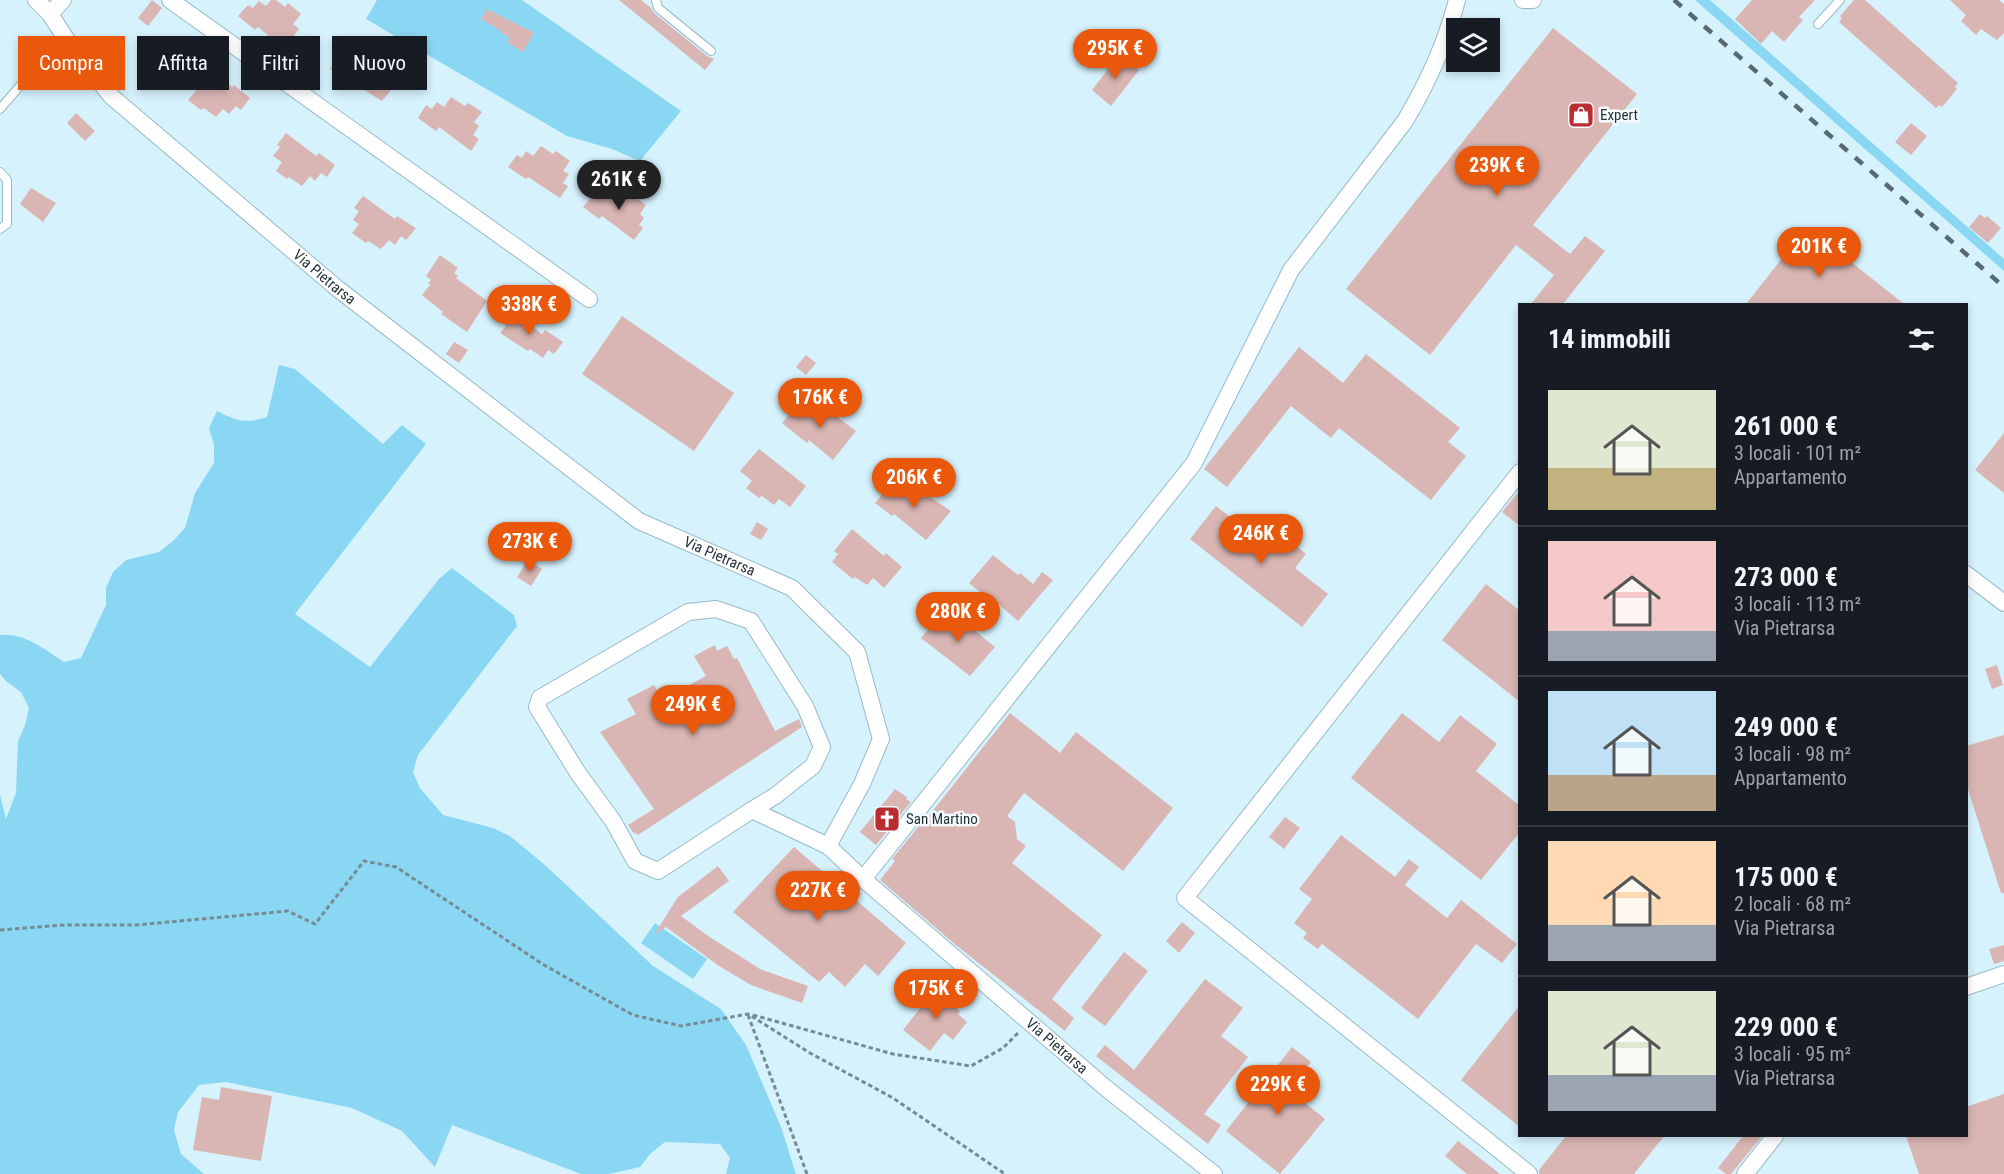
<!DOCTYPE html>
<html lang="it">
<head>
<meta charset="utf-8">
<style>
	body { margin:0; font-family:"Roboto Condensed",sans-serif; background:#242831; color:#f1f3f6; height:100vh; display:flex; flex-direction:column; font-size:22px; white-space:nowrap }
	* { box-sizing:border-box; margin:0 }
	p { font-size:20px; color:#9ea1a6 }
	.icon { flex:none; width:33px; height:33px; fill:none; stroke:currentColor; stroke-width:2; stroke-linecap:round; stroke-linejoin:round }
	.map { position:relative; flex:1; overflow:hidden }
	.side { position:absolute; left:1518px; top:303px; width:450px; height:834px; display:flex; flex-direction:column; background:#171b24; border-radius:0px; box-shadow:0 3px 9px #0003 }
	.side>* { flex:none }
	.banner { position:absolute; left:18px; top:36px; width:570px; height:54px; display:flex; gap:12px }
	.fabs { position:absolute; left:1446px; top:18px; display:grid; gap:12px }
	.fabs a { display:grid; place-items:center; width:54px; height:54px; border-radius:0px; background:#171b24; box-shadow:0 3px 9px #0003; font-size:30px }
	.price { position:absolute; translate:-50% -51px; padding:0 14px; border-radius:21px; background:#ea580c; color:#fff; font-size:20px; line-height:39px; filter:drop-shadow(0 2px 3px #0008) }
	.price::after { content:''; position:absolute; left:50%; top:36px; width:18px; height:14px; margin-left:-9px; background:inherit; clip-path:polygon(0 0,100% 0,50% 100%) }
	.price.active { background:#222; color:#fff }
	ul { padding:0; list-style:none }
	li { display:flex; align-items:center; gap:18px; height:150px; padding:0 30px }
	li+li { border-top:2px solid #363941 }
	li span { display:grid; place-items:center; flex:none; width:168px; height:120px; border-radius:0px; color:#555 }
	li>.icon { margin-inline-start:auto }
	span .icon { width:72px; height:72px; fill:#fffc; stroke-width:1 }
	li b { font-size:26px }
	h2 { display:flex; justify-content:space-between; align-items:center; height:72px; padding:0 30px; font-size:26px }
	.tag { padding:0 21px; border-radius:0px; background:#171b24; box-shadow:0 3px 9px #0003; font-size:21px; line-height:54px }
	.tag.active { background:#ea580c; color:#fff }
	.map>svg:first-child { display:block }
	.green { fill:#8ad7f4 }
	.building { fill:#d9b6b3 }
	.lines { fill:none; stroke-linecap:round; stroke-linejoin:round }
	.service-casing { stroke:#98bac7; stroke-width:10 }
	.minor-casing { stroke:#98bac7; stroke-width:18 }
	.path { stroke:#768b93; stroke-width:3; stroke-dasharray:4.5 3; stroke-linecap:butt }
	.service { stroke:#fff; stroke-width:8 }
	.minor { stroke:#fff; stroke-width:16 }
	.rail { stroke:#586a71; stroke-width:4.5; stroke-dasharray:10 10; stroke-linecap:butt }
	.labels { text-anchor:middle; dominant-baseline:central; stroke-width:5; stroke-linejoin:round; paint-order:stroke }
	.poi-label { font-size:15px; fill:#253338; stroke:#f4fbfe; text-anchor:start }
	.street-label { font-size:15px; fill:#253338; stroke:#f4fbfe }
</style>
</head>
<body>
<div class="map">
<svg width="2004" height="1174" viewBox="0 0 2004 1174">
	<rect width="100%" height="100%" fill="#d6f2fd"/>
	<g class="green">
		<polygon points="377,0 522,0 681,111 640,161 612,149 567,136 366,19"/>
		<polygon points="1695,0 1710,0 2004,259 2004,271"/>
		<path d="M279,365L295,369L383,444L402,425L426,444L295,614L370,667L439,579L452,568L514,615L517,626L418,755L413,772L420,788L443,815L493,828L510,836L545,865L653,966L721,1009L746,1045L781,1127L796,1174H726L730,1158L720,1144L665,1142L651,1153L640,1167L609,1174H581L452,1125L435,1167L402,1131L352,1108L226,1082L199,1085L178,1112L174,1130L181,1154L204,1174H0V795L6,819L16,793L18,741L25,725L29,708L21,692L7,682L0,674V635C23,632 45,649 64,662L81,658L106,605V588L113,572L126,560L159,552L173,541L185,528L195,493L214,463V445L209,428L217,411C237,421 245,424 267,417Z"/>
		<polygon points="655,923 707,959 693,979 641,943"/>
	</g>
	<g class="building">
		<polygon points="152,0 162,8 148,26 138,18"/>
		<polygon points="271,0 276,0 285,7 288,3 301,14 293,24 299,29 293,37 297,40 288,52 258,27 255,30 238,16 248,5 253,8 259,1 266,6"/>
		<polygon points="619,0 641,0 651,8 654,13 707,56 714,59 705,70"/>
		<polygon points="1752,0 1815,0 1799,17 1803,20 1784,42 1772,31 1761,44 1735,19"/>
		<polygon points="1854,0 1865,0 1958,83 1955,87 1957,89 1942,107 1939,105 1936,108 1839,22 1842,18 1840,16"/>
		<polygon points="1950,0 1999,0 2004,4 2004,33 1997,40 1981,29 1976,35 1961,21 1966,15"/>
		<polygon points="487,9 534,33 523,52 507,42 510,38 500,32 501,31 481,19"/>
		<polygon points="1553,28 1637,94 1533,225 1570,254 1585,236 1605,251 1563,304 1531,304 1554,275 1516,245 1430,355 1346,289"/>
		<polygon points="363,48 376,56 378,53 392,64 385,74 391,78 385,86 391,90 382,101 330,69 339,57 344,60 349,53 355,58"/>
		<polygon points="1119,55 1139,70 1111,106 1092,90"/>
		<polygon points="201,61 232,87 234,85 250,98 241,110 236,106 229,114 223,109 216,117 204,108 201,110 188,100 196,91 189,86 196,78 190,74"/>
		<polygon points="451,97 465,106 468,103 482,112 474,122 479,126 473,135 479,139 471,151 439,127 436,131 418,118 426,105 432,109 437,102 444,107"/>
		<polygon points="76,113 95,131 85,141 67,123"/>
		<polygon points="1911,123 1927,136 1911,155 1895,142"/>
		<polygon points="286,133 316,156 319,153 335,165 327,177 321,173 315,181 310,176 302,186 289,177 287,179 276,171 282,162 273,156 280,147 277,145"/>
		<polygon points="541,146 553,154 556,151 570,161 563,171 569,174 563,183 568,186 560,198 528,177 526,179 508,167 517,155 522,158 526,151 533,156"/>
		<polygon points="31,188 56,203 43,222 20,204"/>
		<polygon points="618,189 630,197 632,195 646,205 640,214 644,218 639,225 643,228 634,240 602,216 599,219 583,207 592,196 597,199 603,191 611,198"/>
		<polygon points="363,196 395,219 397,216 416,228 406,240 401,236 395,245 389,240 381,249 368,241 366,243 352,233 359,224 353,220 359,211 354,208"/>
		<polygon points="1980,214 1985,218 1987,216 2001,228 1988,243 1969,227"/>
		<polygon points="1807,227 1904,304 1746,304"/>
		<polygon points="440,255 458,268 454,273 458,276 456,278 487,301 467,332 441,314 443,312 422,295 430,285 428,283 431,280 426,276"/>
		<polygon points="510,310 542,334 545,330 563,342 554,354 548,350 543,358 530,349 528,351 500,333 506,326 501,322"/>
		<polygon points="622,316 734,393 694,451 582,374"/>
		<polygon points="454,342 468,350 459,363 446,354"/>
		<polygon points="1299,347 1343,383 1366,354 1460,428 1448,442 1466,456 1431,500 1339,428 1331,438 1291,406 1227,487 1204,469"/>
		<polygon points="806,355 816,363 806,375 796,367"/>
		<polygon points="799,403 810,414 818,404 831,414 832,413 856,431 833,460 809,440 807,443 782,423"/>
		<polygon points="2004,433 2004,493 1975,470"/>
		<polygon points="759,449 806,486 790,507 779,499 774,505 762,496 759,498 746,488 752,481 740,471"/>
		<polygon points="906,481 951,511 926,540 894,514 892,516 875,503 891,484 899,490"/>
		<polygon points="1520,490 1520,526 1502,512"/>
		<polygon points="1216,506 1273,550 1284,536 1306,554 1295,568 1328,594 1302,627 1190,539"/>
		<polygon points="757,522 768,529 761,540 750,534"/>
		<polygon points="852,529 884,556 886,553 902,567 884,588 873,578 867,585 855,577 853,579 832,562 838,554 834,551"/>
		<polygon points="993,555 1018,575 1020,573 1033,584 1042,572 1053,580 1018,621 989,596 987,598 969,583"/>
		<polygon points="528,560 542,569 531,586 517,577"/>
		<polygon points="1486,584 1520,611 1520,702 1442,640"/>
		<polygon points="945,610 962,624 964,622 995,647 970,676 921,638"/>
		<polygon points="715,645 717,651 727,646 734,659 737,658 775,731 799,719 802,727 638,835 633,832 628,825 654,809 600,732 636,714 627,699 654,685 663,699 706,676 694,656"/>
		<polygon points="1997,665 2003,685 1992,689 1985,669"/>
		<polygon points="1010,713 1060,753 1076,732 1173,808 1123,871 1024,793 1007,816 1015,822 1017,839 1026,846 1012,863 1102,935 1052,999 1074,1018 1065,1031 957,946 880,880 895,861 892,859 927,816 928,817"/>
		<polygon points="1402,713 1439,742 1460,715 1497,744 1476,771 1520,806 1520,832 1481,880 1351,778"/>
		<polygon points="2004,735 2004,893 2001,893 1966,783 1966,746"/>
		<polygon points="895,789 907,797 906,799 911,802 876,845 860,832"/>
		<polygon points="1285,817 1300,828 1284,849 1269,837"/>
		<polygon points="1341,835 1395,877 1409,859 1419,867 1405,885 1447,918 1461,900 1517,944 1502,963 1476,944 1418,1019 1322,944 1318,949 1303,938 1307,933 1294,923 1312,899 1299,889"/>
		<polygon points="794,847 906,943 878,976 865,964 845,987 829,972 819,982 733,912"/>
		<polygon points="718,866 729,881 681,916 708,936 760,969 808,986 802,1003 751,985 719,966 666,927 654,935 678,897"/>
		<polygon points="1182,922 1195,933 1179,953 1166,941"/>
		<polygon points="2004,945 2004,961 1994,964 1989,949"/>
		<polygon points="1124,952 1148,971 1105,1026 1081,1008"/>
		<polygon points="1205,979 1243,1008 1221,1036 1248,1057 1204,1114 1221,1125 1208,1144 1096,1056 1105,1045 1134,1070"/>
		<polygon points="938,985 953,997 949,1002 960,1011 958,1014 967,1022 953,1040 944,1033 930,1051 903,1030"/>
		<polygon points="1520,1005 1520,1127 1461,1080"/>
		<polygon points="1292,1047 1311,1062 1289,1090 1325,1119 1280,1174 1226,1131"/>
		<polygon points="221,1087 272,1096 261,1161 193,1150 202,1097 219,1100"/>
		<polygon points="2004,1094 2004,1174 1919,1174 1906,1136 1966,1136 1966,1107"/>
		<polygon points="1566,1136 1664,1136 1634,1174 1539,1174 1539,1170"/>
		<polygon points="1743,1136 1762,1136 1731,1174 1726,1174 1718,1168"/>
		<polygon points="1458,1141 1500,1174 1467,1174 1445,1156"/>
	</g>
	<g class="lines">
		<defs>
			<g id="service">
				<polyline points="656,0 658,8 711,51"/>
				<polyline points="1818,24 1840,0"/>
				<polyline points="0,109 64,35"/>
				<polyline points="0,172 7,180 7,224 0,229"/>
			</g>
			<g id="minor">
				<path id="s1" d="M36,0L50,14L72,48L112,97L338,289L639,521L792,588L857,652L881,739L862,784L828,846L863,879L1107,1089L1214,1174"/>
				<polyline points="170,0 589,299"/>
				<polyline points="1523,0 1533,0"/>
				<polyline points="50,14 63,0"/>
				<polyline points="1520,472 1185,898 1529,1174"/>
				<polyline points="1966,574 2004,603"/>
				<polyline points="752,810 775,796 813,766 822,747 805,706 751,621 716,609 688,612 540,698 537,707 578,773 613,821 635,861 658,871 752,810 828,846"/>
				<path d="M863,879L1194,463L1291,270L1405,121C1427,84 1446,43 1457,0"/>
				<polyline points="1966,987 2004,974"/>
				<polyline points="1745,1174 1775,1136"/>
			</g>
		</defs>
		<use href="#service" class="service-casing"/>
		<use href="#minor" class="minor-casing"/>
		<g class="path">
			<polyline points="0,930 63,925 136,925 288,911 315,924 364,861 396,867 544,965 633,1015 681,1026 748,1014 810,1053 893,1098 1005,1174"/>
			<polyline points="748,1015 807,1174"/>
			<polyline points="753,1015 893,1054 971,1066 1003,1048 1018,1033"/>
		</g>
		<use href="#service" class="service"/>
		<use href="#minor" class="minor"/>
		<polyline class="rail" points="1674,0 2004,287"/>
	</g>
	<defs>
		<symbol id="shop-square" viewBox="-11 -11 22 22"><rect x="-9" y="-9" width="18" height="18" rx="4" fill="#bb2b32" stroke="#f4fbfe"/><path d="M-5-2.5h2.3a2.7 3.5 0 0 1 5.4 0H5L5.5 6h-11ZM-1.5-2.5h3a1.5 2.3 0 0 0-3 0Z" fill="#fff"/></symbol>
		<symbol id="church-square" viewBox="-11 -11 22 22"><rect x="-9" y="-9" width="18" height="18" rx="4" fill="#bb2b32" stroke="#f4fbfe"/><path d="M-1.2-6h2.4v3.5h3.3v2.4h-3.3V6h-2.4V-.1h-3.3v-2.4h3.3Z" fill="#fff"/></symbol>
	</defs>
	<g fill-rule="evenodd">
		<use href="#shop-square" x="1566" y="100" width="30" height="30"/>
		<use href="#church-square" x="872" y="804" width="30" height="30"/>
	</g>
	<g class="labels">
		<g class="poi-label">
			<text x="1600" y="115">Expert</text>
			<text x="906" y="819">San Martino</text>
		</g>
		<g class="street-label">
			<text stroke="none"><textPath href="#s1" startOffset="402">Via Pietrarsa</textPath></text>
			<text stroke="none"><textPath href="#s1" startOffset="888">Via Pietrarsa</textPath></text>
			<text stroke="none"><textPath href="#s1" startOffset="1572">Via Pietrarsa</textPath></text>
		</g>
	</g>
</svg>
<div class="fabs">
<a><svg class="icon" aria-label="layers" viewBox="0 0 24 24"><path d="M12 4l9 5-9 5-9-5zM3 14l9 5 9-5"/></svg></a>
</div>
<b class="price" style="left:1115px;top:80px">295K €</b>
<b class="price" style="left:1497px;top:197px">239K €</b>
<b class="price active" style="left:619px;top:211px">261K €</b>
<b class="price" style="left:1819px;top:278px">201K €</b>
<b class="price" style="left:529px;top:336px">338K €</b>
<b class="price" style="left:820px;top:429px">176K €</b>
<b class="price" style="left:914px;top:509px">206K €</b>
<b class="price" style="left:1261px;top:565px">246K €</b>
<b class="price" style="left:530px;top:573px">273K €</b>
<b class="price" style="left:958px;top:643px">280K €</b>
<b class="price" style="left:693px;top:736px">249K €</b>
<b class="price" style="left:818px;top:922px">227K €</b>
<b class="price" style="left:936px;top:1020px">175K €</b>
<b class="price" style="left:1278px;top:1116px">229K €</b>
<div class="banner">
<a class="tag active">Compra</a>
<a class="tag">Affitta</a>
<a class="tag">Filtri</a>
<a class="tag">Nuovo</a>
</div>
<section class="side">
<h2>14 immobili<svg class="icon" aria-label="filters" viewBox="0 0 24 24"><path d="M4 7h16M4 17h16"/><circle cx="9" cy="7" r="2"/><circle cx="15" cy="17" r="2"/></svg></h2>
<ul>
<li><span style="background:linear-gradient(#dfe7d0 65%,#c2b280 0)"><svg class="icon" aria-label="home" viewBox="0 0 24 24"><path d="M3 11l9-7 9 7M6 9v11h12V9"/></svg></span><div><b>261 000 €</b><p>3 locali · 101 m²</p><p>Appartamento</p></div></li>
<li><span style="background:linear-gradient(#f6c9c9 75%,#9aa5b1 0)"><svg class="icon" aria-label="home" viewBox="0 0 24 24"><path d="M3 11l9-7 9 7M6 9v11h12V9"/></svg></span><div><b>273 000 €</b><p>3 locali · 113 m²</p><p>Via Pietrarsa</p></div></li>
<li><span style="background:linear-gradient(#bfe0f5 70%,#b9a48a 0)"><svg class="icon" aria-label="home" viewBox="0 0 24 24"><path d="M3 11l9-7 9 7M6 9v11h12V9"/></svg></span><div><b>249 000 €</b><p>3 locali · 98 m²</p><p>Appartamento</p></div></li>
<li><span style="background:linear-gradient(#ffd9b3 70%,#9aa5b1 0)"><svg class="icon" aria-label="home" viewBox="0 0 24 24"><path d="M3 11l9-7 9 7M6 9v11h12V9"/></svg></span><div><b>175 000 €</b><p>2 locali · 68 m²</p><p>Via Pietrarsa</p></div></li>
<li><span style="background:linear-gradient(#dfe7d0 70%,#9aa5b1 0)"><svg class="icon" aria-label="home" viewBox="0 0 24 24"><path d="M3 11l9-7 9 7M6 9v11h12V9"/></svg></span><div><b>229 000 €</b><p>3 locali · 95 m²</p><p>Via Pietrarsa</p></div></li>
</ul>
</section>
</div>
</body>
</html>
